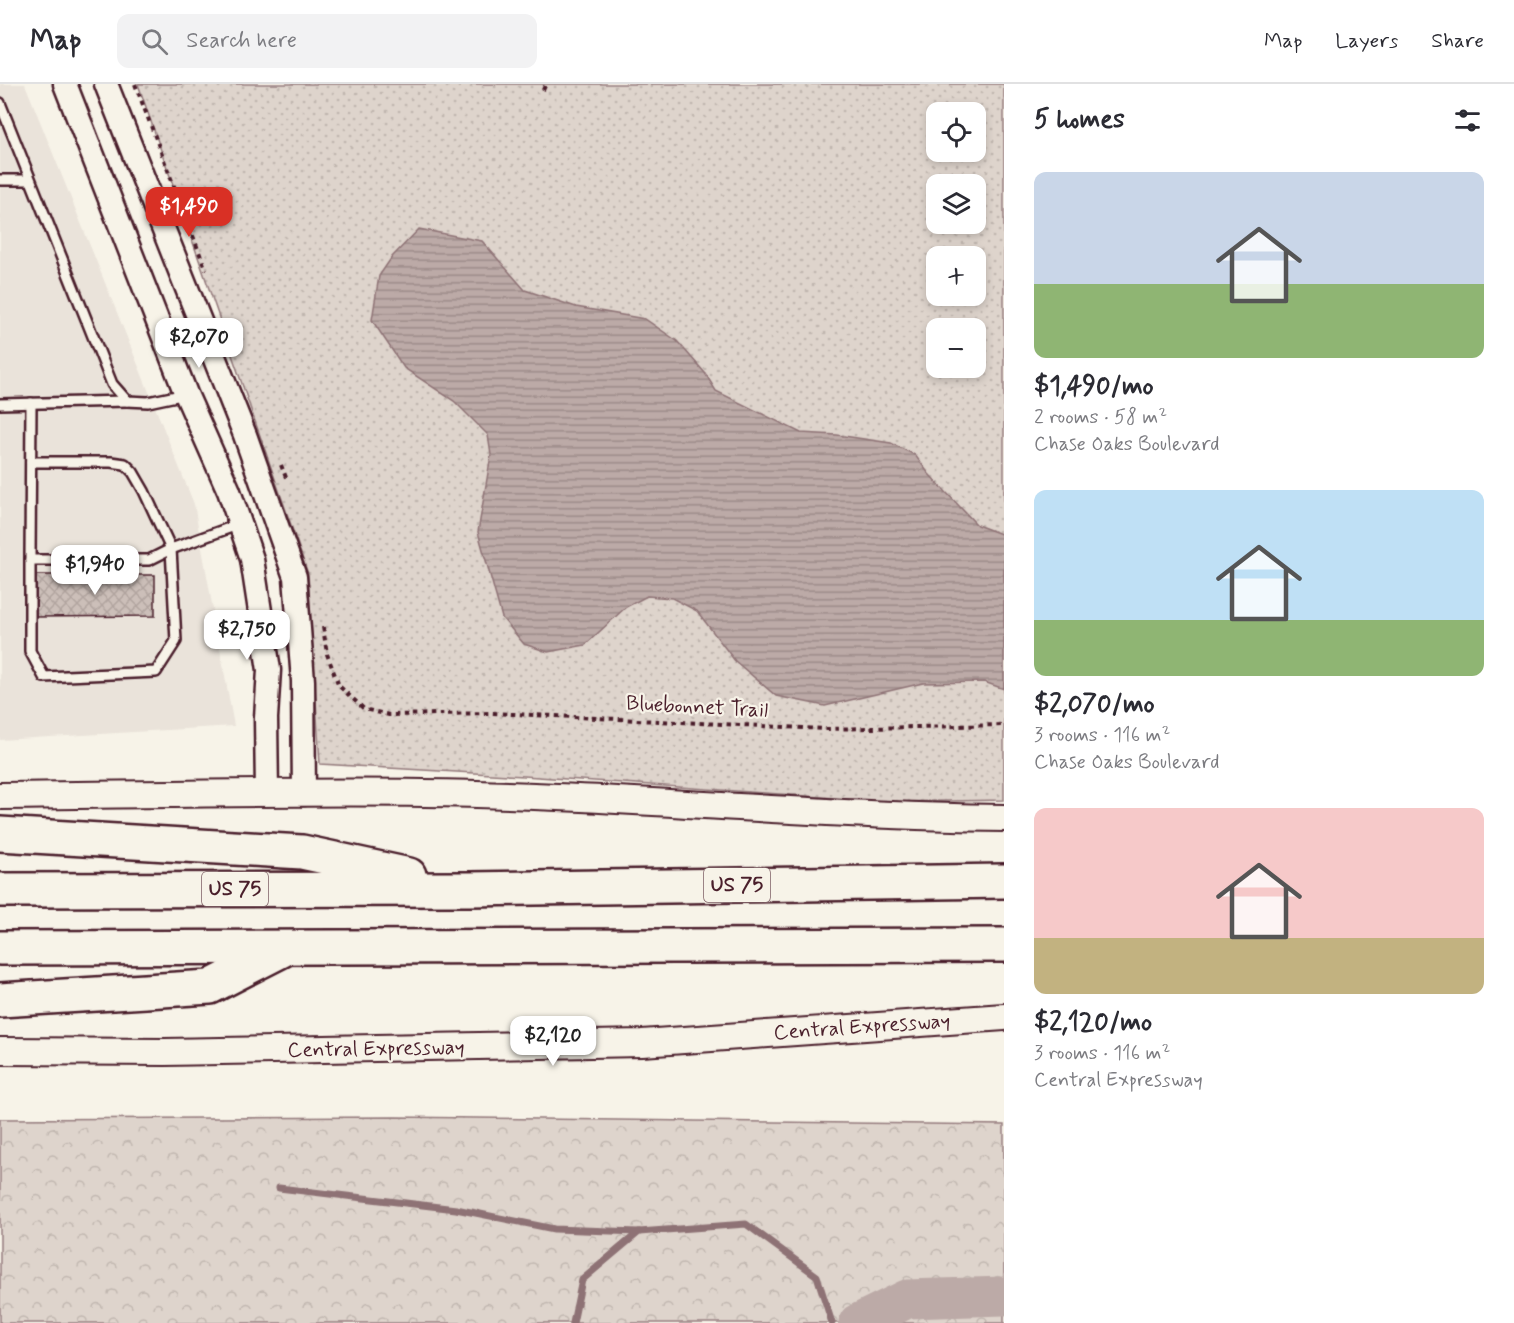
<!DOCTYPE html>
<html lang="en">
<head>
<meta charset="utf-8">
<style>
	body { margin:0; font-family:Mynerve,sans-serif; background:#f2f2f3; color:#2b2b33; height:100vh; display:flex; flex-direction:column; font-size:22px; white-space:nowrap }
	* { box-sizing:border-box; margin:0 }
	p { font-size:20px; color:#7c7c81 }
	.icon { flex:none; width:33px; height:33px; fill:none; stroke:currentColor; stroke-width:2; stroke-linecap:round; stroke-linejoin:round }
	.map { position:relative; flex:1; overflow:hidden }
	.side { display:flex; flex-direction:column; background:#fff; width:510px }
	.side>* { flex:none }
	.tools { position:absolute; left:926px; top:18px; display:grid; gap:12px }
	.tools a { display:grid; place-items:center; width:60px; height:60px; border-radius:12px; background:#fff; box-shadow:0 3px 9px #0003; font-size:30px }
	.price { position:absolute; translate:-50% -51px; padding:0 14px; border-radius:12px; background:#fff; color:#222; font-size:20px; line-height:39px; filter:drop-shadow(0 2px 3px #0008) }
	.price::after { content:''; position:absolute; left:50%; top:36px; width:18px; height:14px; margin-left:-9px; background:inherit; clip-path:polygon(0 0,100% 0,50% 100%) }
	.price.selected { background:#d93025; color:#fff }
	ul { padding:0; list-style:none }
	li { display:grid; align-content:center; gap:12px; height:318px; padding:0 30px }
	li span { display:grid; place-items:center; height:186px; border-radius:12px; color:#555 }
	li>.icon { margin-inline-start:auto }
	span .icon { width:108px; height:108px; fill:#fffc; stroke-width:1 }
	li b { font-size:26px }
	h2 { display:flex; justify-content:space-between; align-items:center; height:72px; padding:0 30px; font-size:26px }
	header { display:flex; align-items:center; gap:36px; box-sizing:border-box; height:84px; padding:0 30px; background:#fff; border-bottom:2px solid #e1e1e2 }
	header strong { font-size:28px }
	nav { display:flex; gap:33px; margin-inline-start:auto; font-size:21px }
	.search { width:420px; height:54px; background:#f2f2f3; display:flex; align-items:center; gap:15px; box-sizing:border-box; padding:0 21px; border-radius:12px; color:#7c7c81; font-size:22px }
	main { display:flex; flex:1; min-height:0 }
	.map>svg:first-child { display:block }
	.built { fill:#eae3da }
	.grass { fill:url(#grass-dots); stroke:#947a7c; stroke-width:1.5; fill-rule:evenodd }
	.forest { fill:url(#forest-crowns); stroke:#947a7c; stroke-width:1.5 }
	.water { fill:url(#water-rules); stroke:#8e7275; stroke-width:1.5 }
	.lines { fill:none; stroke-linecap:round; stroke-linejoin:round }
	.stream { stroke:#8e7275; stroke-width:7 }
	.river { stroke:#bcaaa7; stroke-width:39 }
	.building { fill:url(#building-cross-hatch); stroke:#4a1f2b; stroke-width:1.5 }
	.service-casing { stroke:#4a1f2b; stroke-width:14 }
	.tertiary-casing { stroke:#4a1f2b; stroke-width:27 }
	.secondary-casing { stroke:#4a1f2b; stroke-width:30 }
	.motorway-casing { stroke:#4a1f2b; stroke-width:38 }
	.path { stroke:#4a1f2b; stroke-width:4; stroke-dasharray:4.5 4.5; stroke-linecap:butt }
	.service { stroke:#f7f3e8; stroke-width:9 }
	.tertiary { stroke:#f7f3e8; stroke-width:22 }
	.secondary { stroke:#f7f3e8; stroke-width:26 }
	.motorway { stroke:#f7f3e8; stroke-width:33 }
	.labels { text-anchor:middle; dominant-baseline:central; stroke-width:4.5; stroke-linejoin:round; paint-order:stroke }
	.shield { fill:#f7f3e8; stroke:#7e5f64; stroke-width:1.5 }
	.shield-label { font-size:20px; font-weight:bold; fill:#4a1f2b }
	.street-label { font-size:21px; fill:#4a1f2b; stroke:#f7f3e8 }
</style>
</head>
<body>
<header>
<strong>Map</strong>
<div class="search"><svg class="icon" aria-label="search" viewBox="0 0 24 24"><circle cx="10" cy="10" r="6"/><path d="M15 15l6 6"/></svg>Search here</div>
<nav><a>Map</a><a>Layers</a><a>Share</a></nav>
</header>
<main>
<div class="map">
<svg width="1004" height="1239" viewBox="0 0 1004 1239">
	<defs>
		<pattern id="grass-dots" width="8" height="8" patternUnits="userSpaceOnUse" patternTransform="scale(1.5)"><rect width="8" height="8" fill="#ded4cc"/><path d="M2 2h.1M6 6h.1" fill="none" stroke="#c0b6af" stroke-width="1.8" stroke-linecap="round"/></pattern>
		<pattern id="forest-crowns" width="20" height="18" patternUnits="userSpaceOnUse" patternTransform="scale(1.5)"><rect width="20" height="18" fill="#ded4cc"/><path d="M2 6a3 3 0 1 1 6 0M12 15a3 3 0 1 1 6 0" fill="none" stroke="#c0b6af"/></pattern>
		<pattern id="water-rules" width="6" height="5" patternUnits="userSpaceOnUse" patternTransform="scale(1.5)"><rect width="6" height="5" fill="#bcaaa7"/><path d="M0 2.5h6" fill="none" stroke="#9b8a88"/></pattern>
		<pattern id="building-cross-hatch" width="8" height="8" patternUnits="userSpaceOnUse" patternTransform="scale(1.5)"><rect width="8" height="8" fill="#ccbfb9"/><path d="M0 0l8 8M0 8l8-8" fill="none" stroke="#b1a49f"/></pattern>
	</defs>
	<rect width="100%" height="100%" fill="#f7f3e8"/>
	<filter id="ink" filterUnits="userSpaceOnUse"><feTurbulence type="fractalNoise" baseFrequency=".0167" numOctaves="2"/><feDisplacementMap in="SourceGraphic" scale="12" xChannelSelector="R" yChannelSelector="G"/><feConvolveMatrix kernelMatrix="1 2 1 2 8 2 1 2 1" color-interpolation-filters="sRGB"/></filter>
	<g filter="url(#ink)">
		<polygon class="built" points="0,0 25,0 194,420 234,642 0,656"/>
		<path class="grass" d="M138,0H1004V716L891,718L524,692L320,680L308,490ZM936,28H975V68H936ZM936,100H975V140H936ZM936,172H975V212H936ZM936,244H975V284H936Z"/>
		<polygon class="forest" points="395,1033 1004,1041 1004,1239 0,1239 0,1035"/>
		<polygon class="water" points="419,145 482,157 525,206 576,223 645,235 677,257 705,289 716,307 801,349 837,351 891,359 915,371 929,390 977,441 1004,451 1004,605 984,598 923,599 825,622 776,612 735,577 697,527 672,514 647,512 626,523 585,561 548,568 524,560 502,534 478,448 491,371 488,351 454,317 404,284 372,236 379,192 392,173"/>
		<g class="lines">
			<g class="stream">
				<polyline points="279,1104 456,1125 554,1145 639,1148 746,1140 817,1192 832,1239"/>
				<polyline points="573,1239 582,1196 639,1148"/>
			</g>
			<polyline class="river" points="858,1239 907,1215 1004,1212"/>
		</g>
		<polygon class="building" points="34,491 155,491 155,532 35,533"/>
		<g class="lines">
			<defs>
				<g id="service">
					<polyline points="0,19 112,300 127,317 148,318 186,310"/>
					<polyline points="0,96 30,96"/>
					<polyline points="31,319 30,476 149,476 171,465 240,440"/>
					<polyline points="0,320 127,317"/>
					<polyline points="30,476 30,567 44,593 156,588 176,557 171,465 144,407 133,388 125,380 111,378 31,378"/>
				</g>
				<g id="tertiary">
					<polyline points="65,0 186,310 229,407 252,475 269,586 266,634 267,710"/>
					<polyline points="106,0 245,351 295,493 303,597 304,710"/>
				</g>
				<g id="secondary">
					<path d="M0,712C141,711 283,707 424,709C618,711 810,732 1004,734"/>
					<polyline points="0,967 165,968 642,959 1004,933"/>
				</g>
				<g id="motorway">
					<polyline points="0,750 302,768 409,791"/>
					<polyline points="0,806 470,805 1004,797"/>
					<polyline points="0,864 1004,861"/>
					<polyline points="0,916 210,903 282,866"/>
				</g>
			</defs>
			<use href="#service" class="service-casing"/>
			<use href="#tertiary" class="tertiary-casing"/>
			<use href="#secondary" class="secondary-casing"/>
			<use href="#motorway" class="motorway-casing"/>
			<g class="path">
				<polyline points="135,0 206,186"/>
				<polyline points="543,6 546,0"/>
				<polyline points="281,381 287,396"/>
				<polyline points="323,543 327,570 339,602 364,625 389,631 492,629 825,645 1004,641"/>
			</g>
			<use href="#service" class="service"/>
			<use href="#tertiary" class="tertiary"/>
			<use href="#secondary" class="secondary"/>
			<use href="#motorway" class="motorway"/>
		</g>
	</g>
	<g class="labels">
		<g class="shield">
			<rect x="704" y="784" width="66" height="34" rx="4.5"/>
			<rect x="202" y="788" width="66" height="34" rx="4.5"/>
		</g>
		<g class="shield-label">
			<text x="737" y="801">US 75</text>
			<text x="235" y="805">US 75</text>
		</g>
		<g class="street-label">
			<text transform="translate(697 623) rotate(3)">Bluebonnet Trail</text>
			<text transform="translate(862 943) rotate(-4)">Central Expressway</text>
			<text transform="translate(376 965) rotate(-1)">Central Expressway</text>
		</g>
	</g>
</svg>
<div class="tools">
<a><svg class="icon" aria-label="locate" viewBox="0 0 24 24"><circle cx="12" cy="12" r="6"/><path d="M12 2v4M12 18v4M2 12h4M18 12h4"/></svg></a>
<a><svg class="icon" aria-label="layers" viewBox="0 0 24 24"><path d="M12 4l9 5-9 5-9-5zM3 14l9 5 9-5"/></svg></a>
<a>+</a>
<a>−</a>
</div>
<b class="price selected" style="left:189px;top:154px">$1,490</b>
<b class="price" style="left:199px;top:285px">$2,070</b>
<b class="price" style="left:95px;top:512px">$1,940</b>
<b class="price" style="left:247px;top:577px">$2,750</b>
<b class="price" style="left:553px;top:983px">$2,120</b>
</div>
<section class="side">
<h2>5 homes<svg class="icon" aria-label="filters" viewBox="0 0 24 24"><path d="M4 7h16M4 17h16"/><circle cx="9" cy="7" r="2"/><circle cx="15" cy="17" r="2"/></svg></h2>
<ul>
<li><span style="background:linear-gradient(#c9d6e8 60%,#8fb573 0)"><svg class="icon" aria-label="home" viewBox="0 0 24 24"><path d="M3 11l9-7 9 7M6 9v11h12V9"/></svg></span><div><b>$1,490/mo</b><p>2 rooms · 58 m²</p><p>Chase Oaks Boulevard</p></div></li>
<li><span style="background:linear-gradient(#bfe0f5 70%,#8fb573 0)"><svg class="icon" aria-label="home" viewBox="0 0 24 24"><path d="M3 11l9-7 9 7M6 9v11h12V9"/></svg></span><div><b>$2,070/mo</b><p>3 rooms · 116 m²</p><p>Chase Oaks Boulevard</p></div></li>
<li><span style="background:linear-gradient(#f6c9c9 70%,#c2b280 0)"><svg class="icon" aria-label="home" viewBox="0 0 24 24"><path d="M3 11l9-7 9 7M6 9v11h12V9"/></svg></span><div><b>$2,120/mo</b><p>3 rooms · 116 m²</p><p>Central Expressway</p></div></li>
</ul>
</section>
</main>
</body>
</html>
